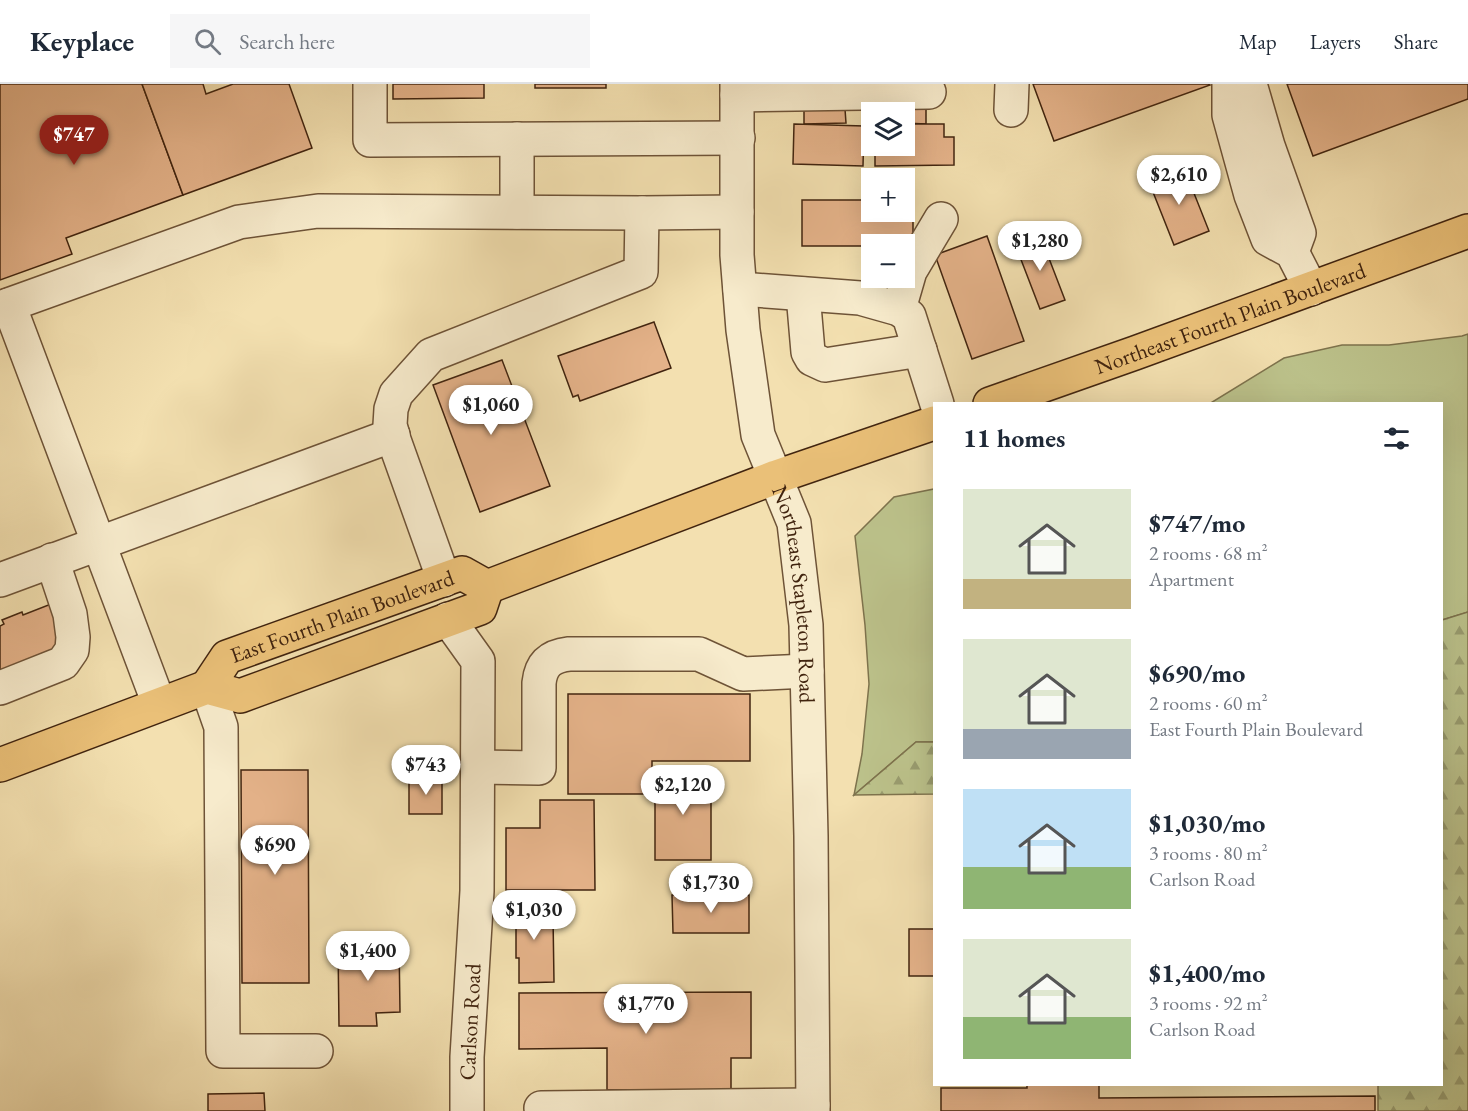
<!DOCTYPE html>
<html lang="en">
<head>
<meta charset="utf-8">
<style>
	body { margin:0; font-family:"EB Garamond",serif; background:#f6f6f7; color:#1f2937; height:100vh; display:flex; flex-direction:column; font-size:22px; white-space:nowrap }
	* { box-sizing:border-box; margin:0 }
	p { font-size:20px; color:#747a83 }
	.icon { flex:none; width:33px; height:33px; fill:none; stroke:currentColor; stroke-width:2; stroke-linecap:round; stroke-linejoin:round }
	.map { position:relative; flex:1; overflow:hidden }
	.drawer { position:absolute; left:933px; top:318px; width:510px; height:684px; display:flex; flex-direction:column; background:#fff; border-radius:0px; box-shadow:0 6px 24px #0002 }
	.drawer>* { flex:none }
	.fabs { position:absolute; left:861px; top:18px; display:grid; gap:12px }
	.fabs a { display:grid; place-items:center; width:54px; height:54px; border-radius:0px; background:#fff; box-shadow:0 6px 24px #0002; font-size:30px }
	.price { position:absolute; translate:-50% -51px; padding:0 14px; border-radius:21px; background:#fff; color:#222; font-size:20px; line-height:39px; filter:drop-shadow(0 2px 3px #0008) }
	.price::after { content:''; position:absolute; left:50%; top:36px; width:18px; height:14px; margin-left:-9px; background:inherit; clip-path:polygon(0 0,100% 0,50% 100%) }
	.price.current { background:#8f2418; color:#fff }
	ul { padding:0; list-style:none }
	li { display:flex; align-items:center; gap:18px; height:150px; padding:0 30px }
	li span { display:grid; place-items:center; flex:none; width:168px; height:120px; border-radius:0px; color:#555 }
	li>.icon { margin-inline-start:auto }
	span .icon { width:72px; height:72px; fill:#fffc; stroke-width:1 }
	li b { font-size:26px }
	h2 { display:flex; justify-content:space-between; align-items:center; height:72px; padding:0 30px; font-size:26px }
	header { display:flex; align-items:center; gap:36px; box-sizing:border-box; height:84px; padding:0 30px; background:#fff; border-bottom:2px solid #e0e1e3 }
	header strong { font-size:28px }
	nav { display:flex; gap:33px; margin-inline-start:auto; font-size:21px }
	.search { width:420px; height:54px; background:#f6f6f7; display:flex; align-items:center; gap:15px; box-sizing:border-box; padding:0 21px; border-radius:0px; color:#747a83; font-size:22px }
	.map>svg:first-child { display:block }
	.grass { fill:#bcc28b; stroke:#7e734d; stroke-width:1.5 }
	.forest { fill:url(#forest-firs); stroke:#7e734d; stroke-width:1.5 }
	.building { fill:#e4b289; stroke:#41240f; stroke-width:1.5 }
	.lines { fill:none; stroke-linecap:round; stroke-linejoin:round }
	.minor-casing { stroke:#6e5337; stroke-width:36 }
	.major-casing { stroke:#41240f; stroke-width:36 }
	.minor { stroke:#f7ebcc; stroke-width:33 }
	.major { stroke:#eac078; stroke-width:33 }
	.labels { text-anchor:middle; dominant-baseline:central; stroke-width:6; stroke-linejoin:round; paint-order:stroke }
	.street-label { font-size:22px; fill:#41240f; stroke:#f7ebcc }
</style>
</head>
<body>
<header>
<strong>Keyplace</strong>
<div class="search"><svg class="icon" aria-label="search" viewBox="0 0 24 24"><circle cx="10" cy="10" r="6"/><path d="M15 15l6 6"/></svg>Search here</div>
<nav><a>Map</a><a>Layers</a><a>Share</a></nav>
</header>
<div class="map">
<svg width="1468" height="1027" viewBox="0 0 1468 1027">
	<defs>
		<pattern id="forest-firs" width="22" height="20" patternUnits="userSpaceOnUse" patternTransform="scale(1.5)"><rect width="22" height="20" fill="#bcc28b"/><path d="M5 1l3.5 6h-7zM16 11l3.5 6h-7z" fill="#9a9d70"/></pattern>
	</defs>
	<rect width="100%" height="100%" fill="#f3e0b0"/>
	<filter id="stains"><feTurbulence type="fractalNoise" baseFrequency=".00333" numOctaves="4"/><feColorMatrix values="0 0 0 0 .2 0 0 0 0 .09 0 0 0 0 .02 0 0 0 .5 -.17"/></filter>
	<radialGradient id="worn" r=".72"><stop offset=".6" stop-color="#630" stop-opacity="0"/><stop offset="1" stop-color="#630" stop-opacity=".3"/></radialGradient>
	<g class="grass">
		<polygon points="1468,250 1468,528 1442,536 1442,320 1209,320 1284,274 1342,261 1389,261 1462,252"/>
		<polygon points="934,405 934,658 916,658 854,711 862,670 869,600 865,541 855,452 894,413"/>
	</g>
	<g class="forest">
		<polygon points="1468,528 1468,1027 1378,1027 1378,1001 1442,1000 1442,536"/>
		<polygon points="916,658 934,658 934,710 854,711"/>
	</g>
	<g class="building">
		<polygon points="0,0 142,0 183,111 66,154 72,170 0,196"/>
		<polygon points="142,0 203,0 206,10 233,0 289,0 312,64 183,111"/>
		<polygon points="393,0 484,0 484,14 393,15"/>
		<rect x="535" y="0" width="71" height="4"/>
		<polygon points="1033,0 1209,0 1210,1 1054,57"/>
		<polygon points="1287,0 1468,0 1468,15 1313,72"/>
		<polygon points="886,24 926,25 926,40 904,39 904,28 886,28"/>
		<polygon points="845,25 846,39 804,40 804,26"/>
		<polygon points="794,40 864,42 863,82 793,80"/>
		<polygon points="904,40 944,40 944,53 954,53 954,81 875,82 875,62 904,62"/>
		<polygon points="1184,84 1209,147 1174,161 1149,98"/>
		<polygon points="802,116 872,116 872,128 904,128 904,116 913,116 913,163 904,163 904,160 872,160 872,162 802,162"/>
		<polygon points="1040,151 1065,216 1040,225 1015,160"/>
		<polygon points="987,152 1024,257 972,275 935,171"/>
		<polygon points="654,238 671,284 580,317 578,311 573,313 558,272"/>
		<polygon points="502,276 550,402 480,428 433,301"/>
		<polygon points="51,520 62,568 0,598 0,542 4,540 2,536 22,528 23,531"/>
		<polygon points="568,610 750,610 750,677 652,677 652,710 568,710"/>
		<polygon points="241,686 308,686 309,899 242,899"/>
		<rect x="655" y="688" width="56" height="88"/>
		<polygon points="442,694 442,730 409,730 409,695"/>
		<polygon points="540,716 594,716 595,806 506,806 506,744 540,744"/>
		<polygon points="672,811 749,811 749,849 673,849"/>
		<polygon points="516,814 547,814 547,832 553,832 554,898 519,899 519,874 516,874 516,832 514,832 514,825 516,825"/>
		<rect x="909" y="845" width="25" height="47"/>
		<polygon points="399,858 400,928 376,929 377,942 339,942 338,860"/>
		<polygon points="751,908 751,974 731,974 731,1006 607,1006 607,964 519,965 519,909"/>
		<polygon points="1027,1000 1099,1000 1099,1014 1375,1012 1375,1027 941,1027 941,1004 1027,1004"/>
		<polygon points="264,1009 265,1027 208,1027 208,1010"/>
	</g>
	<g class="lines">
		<defs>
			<g id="minor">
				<polyline points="370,0 370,56 738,54"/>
				<path id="s1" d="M737,0V171L743,246L758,351L794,439L806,541L811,752L813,1027"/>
				<polyline points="1229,0 1229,31 1251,111 1268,155 1292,168 1311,205"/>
				<polyline points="1250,0 1268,62 1299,149 1292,168"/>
				<polyline points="737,11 929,8"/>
				<polyline points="1011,26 1012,0"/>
				<polyline points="517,55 517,128"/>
				<polyline points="740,205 860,214 899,225 909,232 937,320"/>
				<polyline points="803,210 808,268 812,275 825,281 920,266"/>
				<polyline points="9,221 159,620"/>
				<polyline points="0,224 239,138 318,127 642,129 737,128"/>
				<polyline points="899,225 910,187 941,135"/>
				<polyline points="0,496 393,351"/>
				<polyline points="444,496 394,356 390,341 391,325 396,310 431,271 641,188 642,129"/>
				<polyline points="448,535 478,577 477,807 467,973 467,1027"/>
				<polyline points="207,603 221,643 223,967 316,967"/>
				<polyline points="0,604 63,579 72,566 73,553 70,530 52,476"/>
				<path d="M477,683L539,684V599C541,580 551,572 569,570H699L743,590L807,587"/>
				<polyline points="541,1024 813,1021"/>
			</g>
			<g id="major">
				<path id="s2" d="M990,320L1135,269L1468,147"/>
				<polyline points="487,503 776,393 934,339"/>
				<path id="s3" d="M207,603L227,573L462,489L487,503"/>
				<polyline points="0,681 207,603 240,612 480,524 487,503"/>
			</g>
		</defs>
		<use href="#minor" class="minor-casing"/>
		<use href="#major" class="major-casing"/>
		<use href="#minor" class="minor"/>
		<use href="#major" class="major"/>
	</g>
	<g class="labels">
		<g class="street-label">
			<text stroke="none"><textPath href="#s2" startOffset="255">Northeast Fourth Plain Boulevard</textPath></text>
			<text stroke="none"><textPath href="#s1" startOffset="518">Northeast Stapleton Road</textPath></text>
			<text stroke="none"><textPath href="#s3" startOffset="158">East Fourth Plain Boulevard</textPath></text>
			<text transform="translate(470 938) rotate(-87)">Carlson Road</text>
		</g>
	</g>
	<rect width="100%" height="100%" filter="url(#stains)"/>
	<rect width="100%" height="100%" fill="url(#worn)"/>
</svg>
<div class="fabs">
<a><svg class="icon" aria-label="layers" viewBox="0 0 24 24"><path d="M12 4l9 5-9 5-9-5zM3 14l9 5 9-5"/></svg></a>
<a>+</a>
<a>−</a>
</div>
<b class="price current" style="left:74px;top:82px">$747</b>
<b class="price" style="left:1179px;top:122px">$2,610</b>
<b class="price" style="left:1040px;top:188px">$1,280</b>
<b class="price" style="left:491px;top:352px">$1,060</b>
<b class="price" style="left:426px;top:712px">$743</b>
<b class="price" style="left:683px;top:732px">$2,120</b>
<b class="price" style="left:275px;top:792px">$690</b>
<b class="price" style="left:711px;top:830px">$1,730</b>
<b class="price" style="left:534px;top:857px">$1,030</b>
<b class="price" style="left:368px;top:898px">$1,400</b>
<b class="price" style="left:646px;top:951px">$1,770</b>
<section class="drawer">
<h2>11 homes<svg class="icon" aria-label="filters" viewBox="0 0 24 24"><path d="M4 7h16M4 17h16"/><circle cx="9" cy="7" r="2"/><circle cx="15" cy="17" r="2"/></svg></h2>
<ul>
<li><span style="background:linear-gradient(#dfe7d0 75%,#c2b280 0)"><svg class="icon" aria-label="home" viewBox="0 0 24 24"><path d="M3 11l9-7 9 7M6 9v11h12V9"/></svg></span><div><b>$747/mo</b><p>2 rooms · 68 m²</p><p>Apartment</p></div></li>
<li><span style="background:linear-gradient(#dfe7d0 75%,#9aa5b1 0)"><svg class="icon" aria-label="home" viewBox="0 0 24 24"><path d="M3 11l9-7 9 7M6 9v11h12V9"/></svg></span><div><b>$690/mo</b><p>2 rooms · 60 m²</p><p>East Fourth Plain Boulevard</p></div></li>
<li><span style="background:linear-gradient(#bfe0f5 65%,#8fb573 0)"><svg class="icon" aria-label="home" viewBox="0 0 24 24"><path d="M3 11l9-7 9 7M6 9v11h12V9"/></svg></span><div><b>$1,030/mo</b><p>3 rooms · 80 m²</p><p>Carlson Road</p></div></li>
<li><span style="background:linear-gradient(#dfe7d0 65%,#8fb573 0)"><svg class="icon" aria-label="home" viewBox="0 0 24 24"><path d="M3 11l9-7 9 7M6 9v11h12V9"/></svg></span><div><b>$1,400/mo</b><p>3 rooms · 92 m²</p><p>Carlson Road</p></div></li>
</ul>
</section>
</div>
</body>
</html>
